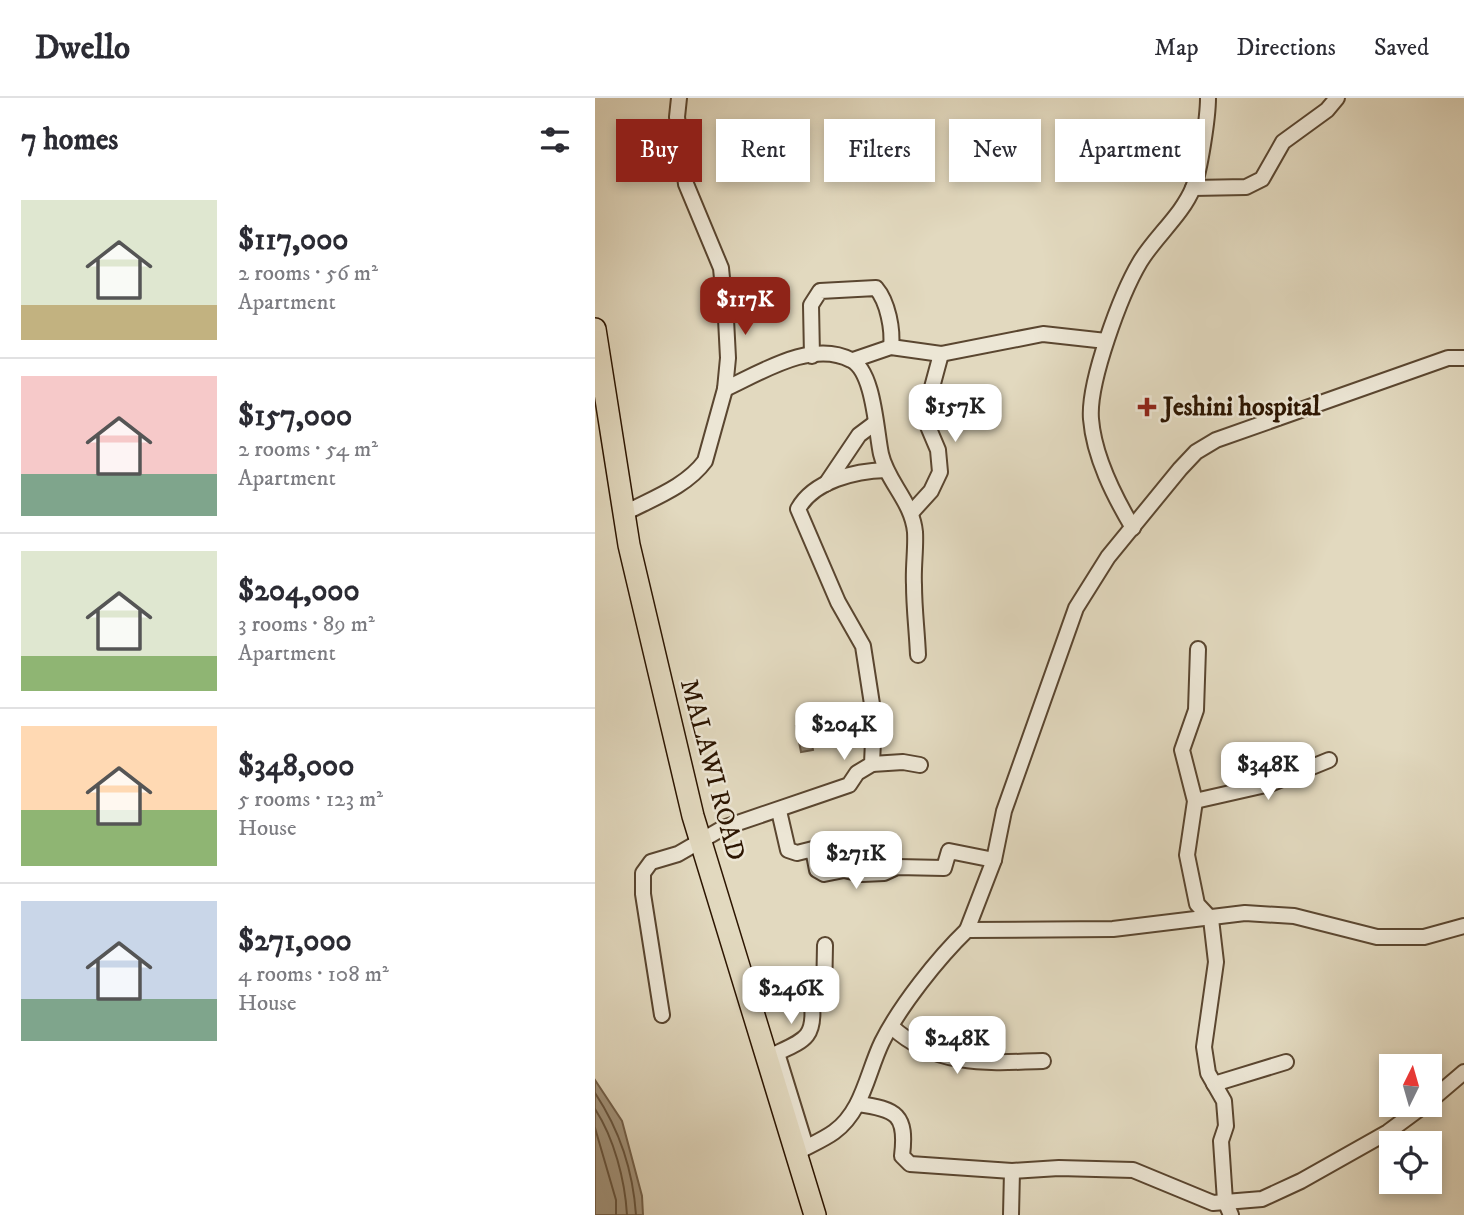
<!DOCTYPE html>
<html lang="en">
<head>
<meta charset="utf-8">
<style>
	body { margin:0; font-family:"IM FELL DW Pica",serif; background:#f7f7f7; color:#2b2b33; height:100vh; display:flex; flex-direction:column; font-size:26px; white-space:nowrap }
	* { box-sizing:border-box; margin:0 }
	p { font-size:23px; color:#7c7c81 }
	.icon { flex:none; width:38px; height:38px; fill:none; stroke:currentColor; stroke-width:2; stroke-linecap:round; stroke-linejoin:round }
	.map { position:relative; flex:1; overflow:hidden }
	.details { display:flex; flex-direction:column; background:#fff; width:595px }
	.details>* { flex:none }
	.guide { position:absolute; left:21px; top:21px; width:665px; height:63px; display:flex; gap:14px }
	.needle { width:46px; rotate:5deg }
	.fabs { position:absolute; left:784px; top:956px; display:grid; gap:14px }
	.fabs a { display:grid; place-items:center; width:63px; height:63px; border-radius:0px; background:#fff; box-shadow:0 4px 10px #0003; font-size:35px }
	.price { position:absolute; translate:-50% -60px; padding:0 16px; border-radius:14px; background:#fff; color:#222; font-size:23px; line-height:46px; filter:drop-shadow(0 2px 4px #0008) }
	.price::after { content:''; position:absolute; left:50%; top:42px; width:21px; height:16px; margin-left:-10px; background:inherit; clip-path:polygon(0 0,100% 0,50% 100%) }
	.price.selected { background:#8f2418; color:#fff }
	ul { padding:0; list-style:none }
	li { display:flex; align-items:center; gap:21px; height:175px; padding:0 21px }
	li+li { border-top:2px solid #e1e1e2 }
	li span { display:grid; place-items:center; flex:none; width:196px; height:140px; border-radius:0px; color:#555 }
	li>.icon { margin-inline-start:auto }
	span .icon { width:84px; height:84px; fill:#fffc; stroke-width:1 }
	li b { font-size:30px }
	h2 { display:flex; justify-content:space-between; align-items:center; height:84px; padding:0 21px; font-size:30px }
	.tag { padding:0 24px; border-radius:0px; background:#fff; box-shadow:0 4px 10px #0003; font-size:24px; line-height:63px }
	.tag.selected { background:#8f2418; color:#fff }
	header { display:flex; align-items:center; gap:42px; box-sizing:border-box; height:98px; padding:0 35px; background:#fff; border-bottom:2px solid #e1e1e2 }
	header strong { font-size:33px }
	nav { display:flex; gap:38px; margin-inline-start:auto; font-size:24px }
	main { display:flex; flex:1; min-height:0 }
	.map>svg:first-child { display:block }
	.water { fill:#a4967e; stroke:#74624c; stroke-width:2 }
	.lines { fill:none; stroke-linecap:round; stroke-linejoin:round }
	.shore { stroke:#685640; stroke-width:2 }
	.street-casing { stroke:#5a4630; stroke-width:18 }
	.primary-casing { stroke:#2c1501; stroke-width:24 }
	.street { stroke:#ece6d5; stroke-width:14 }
	.primary { stroke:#e2d9bf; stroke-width:21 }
	.poi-dot { fill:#8f2418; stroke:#ece6d5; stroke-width:2.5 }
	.labels { text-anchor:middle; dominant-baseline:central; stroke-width:5; stroke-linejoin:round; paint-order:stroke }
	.poi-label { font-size:26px; font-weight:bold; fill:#2c1501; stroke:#ece6d5; text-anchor:start }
	.street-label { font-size:26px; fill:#2c1501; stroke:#ece6d5 }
</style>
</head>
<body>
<header>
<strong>Dwello</strong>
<nav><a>Map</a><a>Directions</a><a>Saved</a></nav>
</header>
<main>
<section class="details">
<h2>7 homes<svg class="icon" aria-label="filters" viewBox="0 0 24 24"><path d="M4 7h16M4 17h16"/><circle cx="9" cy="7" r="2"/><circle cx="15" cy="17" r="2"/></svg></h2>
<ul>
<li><span style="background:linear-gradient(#dfe7d0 75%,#c2b280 0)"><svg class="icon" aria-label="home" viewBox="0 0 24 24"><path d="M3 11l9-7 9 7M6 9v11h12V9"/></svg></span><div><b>$117,000</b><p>2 rooms · 56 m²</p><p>Apartment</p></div></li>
<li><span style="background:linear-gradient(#f6c9c9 70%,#7fa58c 0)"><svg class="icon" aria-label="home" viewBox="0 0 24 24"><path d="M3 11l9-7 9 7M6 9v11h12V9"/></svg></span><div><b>$157,000</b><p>2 rooms · 54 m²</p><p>Apartment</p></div></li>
<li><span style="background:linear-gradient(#dfe7d0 75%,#8fb573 0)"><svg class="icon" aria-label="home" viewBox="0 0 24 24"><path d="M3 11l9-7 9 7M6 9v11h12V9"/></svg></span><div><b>$204,000</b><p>3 rooms · 89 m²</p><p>Apartment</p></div></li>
<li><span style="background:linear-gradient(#ffd9b3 60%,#8fb573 0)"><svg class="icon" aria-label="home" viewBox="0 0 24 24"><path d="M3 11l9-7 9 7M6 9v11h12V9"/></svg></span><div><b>$348,000</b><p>5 rooms · 123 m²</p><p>House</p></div></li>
<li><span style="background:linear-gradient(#c9d6e8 70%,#7fa58c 0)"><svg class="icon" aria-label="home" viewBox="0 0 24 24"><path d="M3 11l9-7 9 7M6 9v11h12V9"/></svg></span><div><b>$271,000</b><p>4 rooms · 108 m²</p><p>House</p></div></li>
</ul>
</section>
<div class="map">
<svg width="869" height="1117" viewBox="0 0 869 1117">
	<rect width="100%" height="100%" fill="#e2d9bf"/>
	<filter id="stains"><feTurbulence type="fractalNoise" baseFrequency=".00286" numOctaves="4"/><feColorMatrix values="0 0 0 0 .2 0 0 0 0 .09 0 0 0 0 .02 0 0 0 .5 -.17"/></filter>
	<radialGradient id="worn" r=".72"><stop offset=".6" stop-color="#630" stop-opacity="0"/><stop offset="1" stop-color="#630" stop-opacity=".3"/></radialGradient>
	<g class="water">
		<polygon points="213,626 218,652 206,654 201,628"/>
		<polygon points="0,982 27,1023 47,1098 48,1117 0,1117"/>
	</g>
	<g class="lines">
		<g class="shore">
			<path d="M0,995C24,1031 38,1073 41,1117"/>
			<path d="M0,1011C19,1040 30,1082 32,1117"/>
			<polyline points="0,1030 21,1102 21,1117"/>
		</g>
		<defs>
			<g id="street">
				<polyline points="598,90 651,89 667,81 688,44 732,12 742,0"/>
				<path d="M217,258L216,207L225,193L281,190C293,204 298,232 296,249"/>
				<polyline points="258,262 296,249 346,256 448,236 511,243"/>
				<path d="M130,291C165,275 217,241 256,262C279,273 281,333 286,356C292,384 317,403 320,434C321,451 318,469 319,487C319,510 322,533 323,557"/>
				<polyline points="231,386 264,337 280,325"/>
				<polyline points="316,415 336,393 345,374 343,352 329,319 346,256"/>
				<path d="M28,416C56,401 91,389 110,363L130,291L133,260L131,221L126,170L91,86L82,19L84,0"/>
				<path d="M538,430C519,398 499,359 496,321C493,284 526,196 545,164C560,139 587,117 598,90C605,73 613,19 613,0"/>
				<polyline points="603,551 601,612 587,652 600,703 592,757 602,806 616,821 621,864 609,949 613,975 629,1003 631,1028 626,1043 630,1103 636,1117"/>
				<polyline points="277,666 308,664 325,667"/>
				<polyline points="600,703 675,686 734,662"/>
				<polyline points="184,713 193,752 202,755 218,751 222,772 229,776 249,772 267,776 289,775 302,769 349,770 354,753 399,762"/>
				<polyline points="372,832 399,762 409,713 481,510 513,459 585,371 601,354 621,342 853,260 869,260"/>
				<path d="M67,917L48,796V775L56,764L83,756L128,730L254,687L262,675L277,666L279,619L268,548L243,504L203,411C219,382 261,373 291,372"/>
				<path d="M297,929C340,969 393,965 448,963"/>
				<polyline points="619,986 691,964"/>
				<polyline points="835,1003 869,974"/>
				<path d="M263,1006C302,1011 312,1017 307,1058L315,1066L417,1073L464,1070L538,1072L618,1105L667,1101L706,1083L793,1034L831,1006"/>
				<path d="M211,1049L182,955C210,942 220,939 217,906L226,905L229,901L230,847"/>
				<path d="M201,1055C213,1048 228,1042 239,1034C268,1013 272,975 287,944C305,908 343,860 372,832L518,831L650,815L699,818L782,839H829L869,828"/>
				<polyline points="416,1117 417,1073"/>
			</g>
			<polyline id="primary" points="0,231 34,447 98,718 220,1117"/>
		</defs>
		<use href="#street" class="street-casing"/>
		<use href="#primary" class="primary-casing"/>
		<use href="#street" class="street"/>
		<use href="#primary" class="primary"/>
	</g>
	<path class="poi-dot" d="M548.5 298.5h7v7h7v7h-7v7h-7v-7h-7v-7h7z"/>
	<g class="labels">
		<g class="poi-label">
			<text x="568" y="309">Jeshini hospital</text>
		</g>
		<g class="street-label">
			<text transform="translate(117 672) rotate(75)">MALAWI ROAD</text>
		</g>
	</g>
	<rect width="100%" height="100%" filter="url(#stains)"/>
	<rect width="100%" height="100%" fill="url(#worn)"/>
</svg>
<div class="fabs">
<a><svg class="needle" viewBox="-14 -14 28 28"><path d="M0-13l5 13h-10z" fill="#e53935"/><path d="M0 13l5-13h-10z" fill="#7c7c81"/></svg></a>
<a><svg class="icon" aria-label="locate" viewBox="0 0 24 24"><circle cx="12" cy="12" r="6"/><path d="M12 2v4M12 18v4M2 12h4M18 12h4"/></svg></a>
</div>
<b class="price selected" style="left:150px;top:239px">$117K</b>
<b class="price" style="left:360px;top:346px">$157K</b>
<b class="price" style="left:249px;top:664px">$204K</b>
<b class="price" style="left:673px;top:704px">$348K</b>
<b class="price" style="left:261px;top:793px">$271K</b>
<b class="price" style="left:196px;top:928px">$246K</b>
<b class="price" style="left:362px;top:978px">$248K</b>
<div class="guide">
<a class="tag selected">Buy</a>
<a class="tag">Rent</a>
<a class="tag">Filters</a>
<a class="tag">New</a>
<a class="tag">Apartment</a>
</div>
</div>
</main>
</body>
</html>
